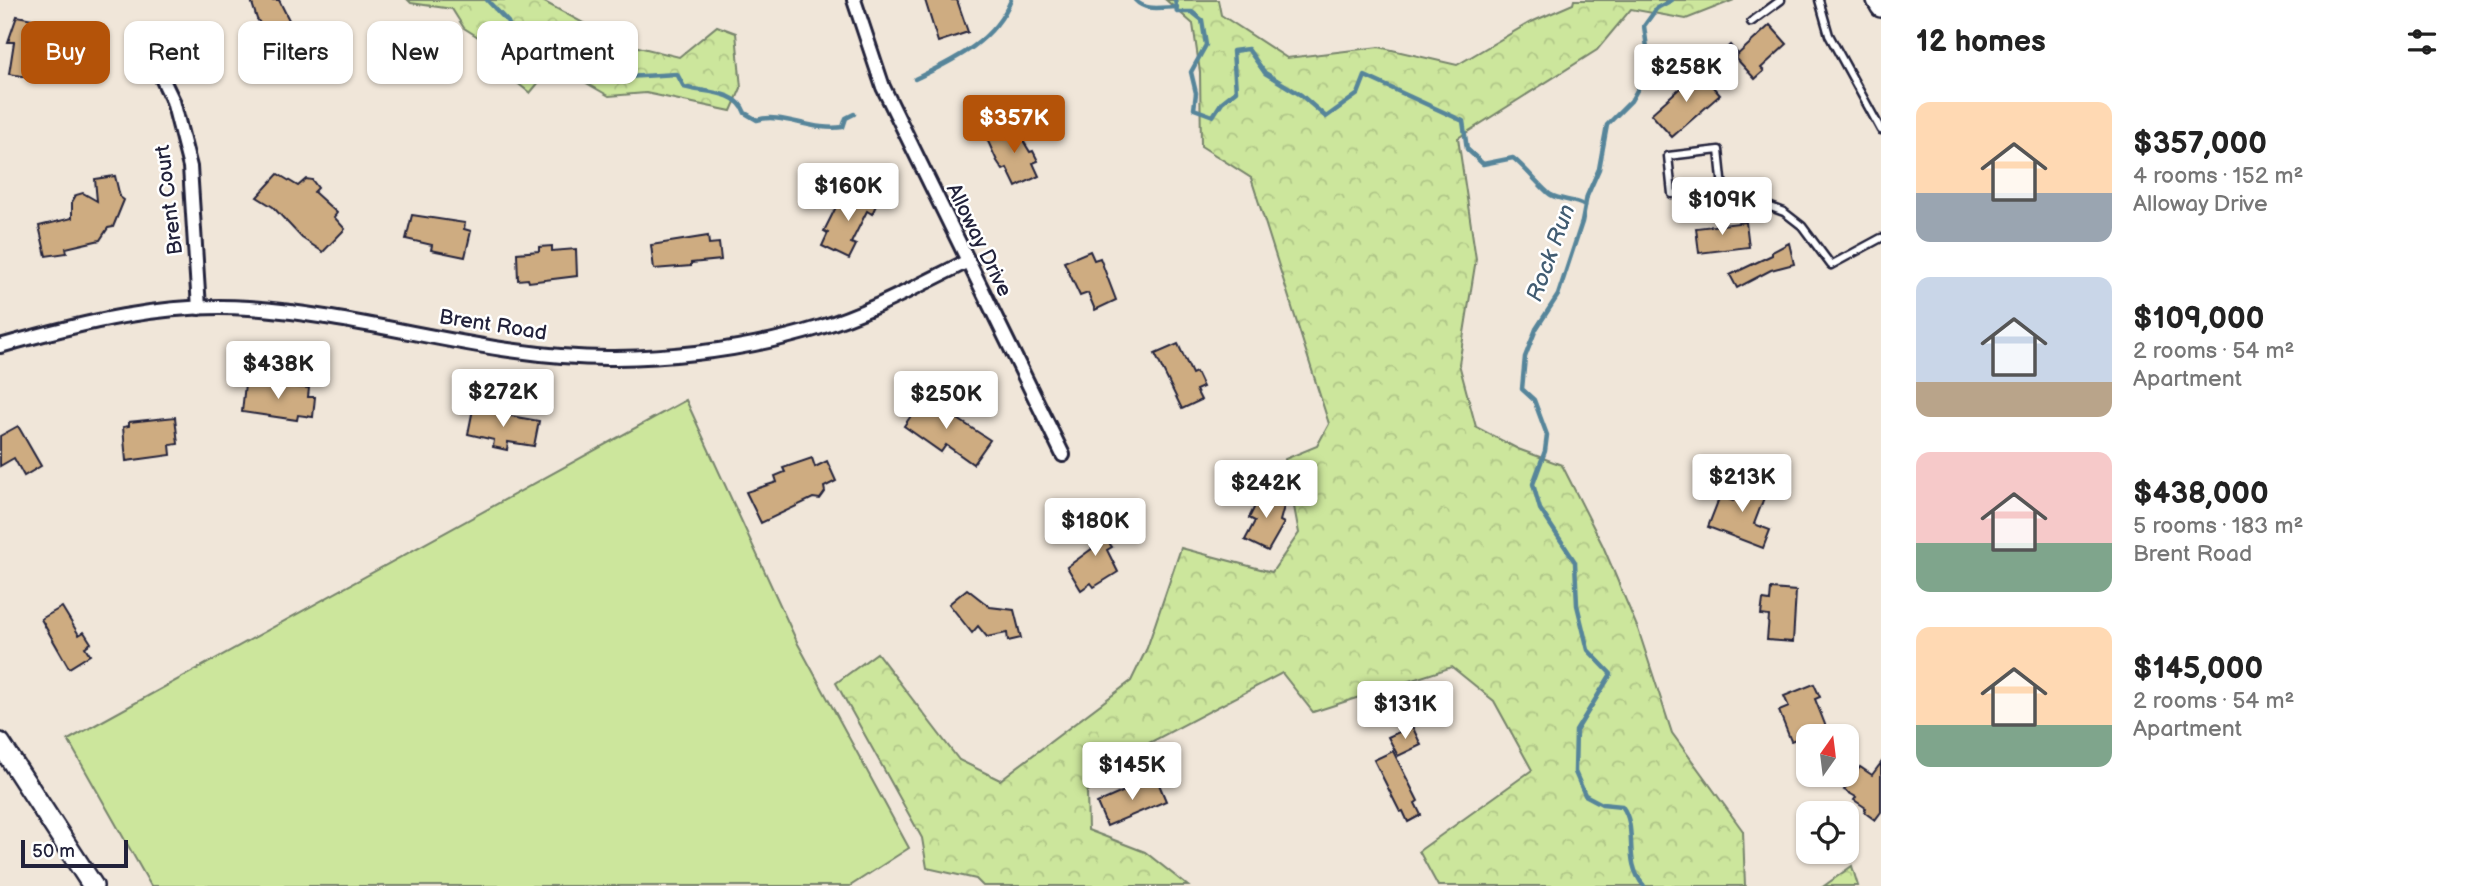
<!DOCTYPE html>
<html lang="en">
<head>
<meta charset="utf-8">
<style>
	body { margin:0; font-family:"Balsamiq Sans",sans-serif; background:#f6f6f6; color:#222; height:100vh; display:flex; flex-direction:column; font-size:26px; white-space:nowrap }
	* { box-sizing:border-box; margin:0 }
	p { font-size:23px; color:#767676 }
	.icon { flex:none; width:38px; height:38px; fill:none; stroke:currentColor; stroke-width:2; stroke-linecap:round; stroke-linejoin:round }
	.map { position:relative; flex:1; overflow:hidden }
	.drawer { display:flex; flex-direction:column; background:#fff; width:595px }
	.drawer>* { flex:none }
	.guide { position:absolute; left:21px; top:21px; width:665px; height:63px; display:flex; gap:14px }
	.needle { width:46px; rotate:14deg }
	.fabs { position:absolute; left:1796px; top:724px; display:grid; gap:14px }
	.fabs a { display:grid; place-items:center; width:63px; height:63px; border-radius:14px; background:#fff; box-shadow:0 2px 5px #0004; font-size:35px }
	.scale { position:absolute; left:21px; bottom:18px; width:107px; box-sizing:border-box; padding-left:7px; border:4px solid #22223b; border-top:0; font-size:19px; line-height:24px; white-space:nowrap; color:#22223b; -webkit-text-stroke:5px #fff; paint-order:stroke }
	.price { position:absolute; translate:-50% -60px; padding:0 16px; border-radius:7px; background:#fff; color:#222; font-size:23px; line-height:46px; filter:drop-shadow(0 2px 4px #0008) }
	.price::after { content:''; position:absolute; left:50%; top:42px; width:21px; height:16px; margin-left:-10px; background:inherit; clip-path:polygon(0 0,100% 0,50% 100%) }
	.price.active { background:#b45309; color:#fff }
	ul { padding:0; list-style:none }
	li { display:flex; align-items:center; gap:21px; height:175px; padding:0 35px }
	li span { display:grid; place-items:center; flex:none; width:196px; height:140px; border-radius:14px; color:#555 }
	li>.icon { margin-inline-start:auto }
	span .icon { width:84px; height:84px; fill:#fffc; stroke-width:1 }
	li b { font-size:30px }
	h2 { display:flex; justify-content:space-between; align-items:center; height:84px; padding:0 35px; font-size:30px }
	.tag { padding:0 24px; border-radius:14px; background:#fff; box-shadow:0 2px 5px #0004; font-size:24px; line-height:63px }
	.tag.active { background:#b45309; color:#fff }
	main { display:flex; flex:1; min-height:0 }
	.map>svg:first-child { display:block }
	.grass { fill:#cce69c; stroke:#77846c; stroke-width:2 }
	.forest { fill:url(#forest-crowns); stroke:#77846c; stroke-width:2 }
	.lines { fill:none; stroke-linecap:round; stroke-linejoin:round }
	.stream { stroke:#57859a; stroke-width:4.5 }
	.building { fill:#ceac81; stroke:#22223b; stroke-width:2 }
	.lane-casing { stroke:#22223b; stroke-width:11 }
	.street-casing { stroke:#22223b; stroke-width:18 }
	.secondary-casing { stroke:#22223b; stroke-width:24 }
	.lane { stroke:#fff; stroke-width:6 }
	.street { stroke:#fff; stroke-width:12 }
	.secondary { stroke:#fff; stroke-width:19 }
	.labels { text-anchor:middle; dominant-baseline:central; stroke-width:5; stroke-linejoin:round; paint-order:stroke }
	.street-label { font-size:21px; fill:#22223b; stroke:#fff }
	.water-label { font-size:23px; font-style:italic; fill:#415c72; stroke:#fff }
</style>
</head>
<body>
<main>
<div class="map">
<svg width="1881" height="886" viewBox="0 0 1881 886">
	<defs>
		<pattern id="forest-crowns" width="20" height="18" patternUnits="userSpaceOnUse" patternTransform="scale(1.75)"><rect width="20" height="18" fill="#cce69c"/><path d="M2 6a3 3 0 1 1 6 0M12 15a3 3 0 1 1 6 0" fill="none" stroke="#afc587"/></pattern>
	</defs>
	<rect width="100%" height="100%" fill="#f0e6d9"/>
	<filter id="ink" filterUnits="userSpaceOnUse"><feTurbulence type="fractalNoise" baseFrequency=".0143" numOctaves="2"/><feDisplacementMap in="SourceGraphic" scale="14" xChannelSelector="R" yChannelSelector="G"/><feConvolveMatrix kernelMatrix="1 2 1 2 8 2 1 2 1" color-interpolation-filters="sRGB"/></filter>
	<g filter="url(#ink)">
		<polygon class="grass" points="686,400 798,644 909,848 850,886 151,886 68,740"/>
		<g class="forest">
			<polygon points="408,0 541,0 618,42 679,57 717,26 736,33 741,88 731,111 646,93 609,96 576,77 544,76 530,93 515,81 497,49 464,28 452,9 411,3"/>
			<polygon points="1166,0 1218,0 1221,15 1287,58 1379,47 1457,65 1529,23 1573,4 1574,0 1734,0 1686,19 1631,9 1597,50 1458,138 1476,259 1459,364 1476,427 1518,449 1562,465 1603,546 1638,629 1672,733 1743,831 1745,886 1438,886 1419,851 1532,770 1494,701 1452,667 1313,712 1282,673 1147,744 1087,792 1088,830 1145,852 1188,886 983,886 976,879 927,868 922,838 836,683 877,653 959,760 1000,780 1131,681 1147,648 1181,548 1272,572 1299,533 1285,459 1317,446 1329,424 1251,178 1201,146 1200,72 1193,24"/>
			<polygon points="1852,866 1858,886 1824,886"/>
		</g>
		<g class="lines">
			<g class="stream">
				<path d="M487,0L508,22L512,32L539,37L548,49L588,58L626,77L677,74L684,87C705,93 737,90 745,113L757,120C781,112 813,132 843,127L846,118L854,114"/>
				<path d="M1135,0C1146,12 1162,7 1177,7"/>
				<path d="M1175,0L1177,12H1192L1202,20L1206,45L1191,72L1196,93L1194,109L1213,116L1222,102L1236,91L1233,51L1248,49L1265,73L1301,95L1326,117L1358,94L1365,76L1463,121L1467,149L1483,164L1513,158C1525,167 1544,191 1551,195C1562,201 1574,199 1585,206"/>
				<path d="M915,79C954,60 994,42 1011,0"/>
				<path d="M1644,886C1622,861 1639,829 1622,806L1602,804L1585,795L1575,772L1576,731L1611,674L1588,650L1577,605L1575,562L1540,509L1533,484L1545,451L1547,435L1534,400L1522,389L1525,357L1536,329L1558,295L1582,222L1587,196L1599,169L1607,125L1631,101L1641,83L1648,55L1644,26L1657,8L1672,0"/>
			</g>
		</g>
		<g class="building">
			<polygon points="251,0 279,0 291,24 284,29 288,37 275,44 257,19"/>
			<polygon points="925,0 957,0 968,32 938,42"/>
			<polygon points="17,16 43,21 34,78 9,74 14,42 8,42"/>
			<polygon points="1770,25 1787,44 1761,68 1764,71 1755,79 1735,57"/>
			<polygon points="1730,45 1738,54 1725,67 1716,58"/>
			<polygon points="1699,71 1720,95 1672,137 1651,114"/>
			<polygon points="1013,124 1030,152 1033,151 1038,161 1033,163 1039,176 1016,187 1007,168 1003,170 997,161 986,137"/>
			<polygon points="278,174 298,186 306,179 312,180 318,188 314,192 337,213 334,217 345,229 323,252 302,238 273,207 257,197"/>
			<polygon points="115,176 120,197 124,200 113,227 108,228 100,240 66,248 67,253 46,256 39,226 72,218 72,202 76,195 83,193 97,201 95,179"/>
			<polygon points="860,190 879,199 872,214 867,211 851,243 856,245 849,259 822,246 828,233 824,231 841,197 854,203"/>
			<polygon points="412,215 465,223 464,229 471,231 465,257 431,250 432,245 406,239"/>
			<polygon points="1746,222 1749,247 1699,253 1696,228"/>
			<polygon points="708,236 709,244 719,243 721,260 691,263 691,266 654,269 651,245"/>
			<polygon points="1789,243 1794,264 1771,270 1737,288 1730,275 1772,255 1772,252"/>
			<polygon points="552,246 552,251 576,249 577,276 529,282 528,279 518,280 517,253 539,251 539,247"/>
			<polygon points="1090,251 1094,260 1100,258 1116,300 1095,310 1088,293 1080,296 1064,262"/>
			<polygon points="1178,344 1192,374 1196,372 1203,387 1196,390 1201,400 1182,409 1155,354"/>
			<polygon points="245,384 309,388 308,397 315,397 313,417 298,415 297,420 242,412"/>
			<polygon points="924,397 990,440 973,464 946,445 941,452 904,426"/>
			<polygon points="473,409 539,421 534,446 508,442 507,450 493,447 494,440 468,434"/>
			<polygon points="175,417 178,444 170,445 171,455 126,461 123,427 129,426 129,422"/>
			<polygon points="18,426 41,466 24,476 14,458 0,466 0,436"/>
			<polygon points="812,458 815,467 827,461 836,481 824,487 825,492 820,499 813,498 761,523 746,492 777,482 775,476 785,472 783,468"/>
			<polygon points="1742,477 1768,487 1754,524 1770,530 1763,548 1708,527 1720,496 1733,501"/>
			<polygon points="1264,488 1286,499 1280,521 1284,523 1268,551 1245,540 1255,521 1249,518"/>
			<polygon points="1102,516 1114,535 1107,540 1112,547 1107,550 1118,572 1094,587 1091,583 1081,590 1067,567 1097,545 1086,527"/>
			<polygon points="967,589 990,607 1014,610 1021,638 1008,641 1007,633 987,637 978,626 972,633 949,604"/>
			<polygon points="1771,589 1796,591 1793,642 1767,640 1769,616 1761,615 1763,600 1770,601"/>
			<polygon points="62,607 79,635 84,632 91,643 85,647 90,655 69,668 41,619"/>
			<polygon points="1814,684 1820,697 1815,699 1830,737 1806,735 1791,741 1779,711 1789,707 1784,696"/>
			<polygon points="1412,726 1421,745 1398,756 1388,737"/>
			<polygon points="1393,751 1418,801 1415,803 1421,815 1408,822 1403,811 1400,812 1374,760"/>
			<polygon points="1881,763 1881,812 1875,820 1864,812 1866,808 1854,800 1856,797 1844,790 1860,767 1872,775"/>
			<polygon points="1156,777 1166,801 1107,826 1097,803"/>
		</g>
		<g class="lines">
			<defs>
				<g id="lane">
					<polyline points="1819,0 1829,35 1881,130"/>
					<polyline points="1751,22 1781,0"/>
					<polyline points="1723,189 1719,150 1668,156 1672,194 1723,189 1784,212 1802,226 1831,265 1881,238"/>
				</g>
				<g id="street">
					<polyline points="854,0 883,87 1063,455"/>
					<polyline points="150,53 173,101 190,167 199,308"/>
					<path d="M0,346C81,323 164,302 249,308C371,316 495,360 615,358C684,357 753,348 818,328C871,312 919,285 968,261"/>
				</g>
				<g id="secondary">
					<polyline points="1877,0 1881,7"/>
					<polyline points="0,743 93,886"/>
				</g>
			</defs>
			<use href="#lane" class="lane-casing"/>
			<use href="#street" class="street-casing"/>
			<use href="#secondary" class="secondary-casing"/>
			<use href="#lane" class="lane"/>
			<use href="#street" class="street"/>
			<use href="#secondary" class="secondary"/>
		</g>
	</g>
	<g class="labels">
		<g class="street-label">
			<text transform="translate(169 200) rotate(-97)">Brent Court</text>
			<text transform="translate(979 240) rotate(64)">Alloway Drive</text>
			<text transform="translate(493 325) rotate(9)">Brent Road</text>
		</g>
		<g class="water-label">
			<text transform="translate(1551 253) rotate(-70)">Rock Run</text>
		</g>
	</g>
</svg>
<div class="fabs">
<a><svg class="needle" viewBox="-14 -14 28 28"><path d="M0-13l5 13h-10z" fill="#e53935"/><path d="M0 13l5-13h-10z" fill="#767676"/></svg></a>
<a><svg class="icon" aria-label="locate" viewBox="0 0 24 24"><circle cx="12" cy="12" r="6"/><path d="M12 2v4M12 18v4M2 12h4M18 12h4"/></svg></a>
</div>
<div class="scale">50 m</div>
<b class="price" style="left:1686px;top:104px">$258K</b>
<b class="price active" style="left:1014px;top:155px">$357K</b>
<b class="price" style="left:848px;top:223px">$160K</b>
<b class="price" style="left:1722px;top:237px">$109K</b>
<b class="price" style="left:278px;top:401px">$438K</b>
<b class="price" style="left:503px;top:429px">$272K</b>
<b class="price" style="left:946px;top:431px">$250K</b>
<b class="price" style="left:1742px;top:514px">$213K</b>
<b class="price" style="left:1266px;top:520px">$242K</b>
<b class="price" style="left:1095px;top:558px">$180K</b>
<b class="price" style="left:1405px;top:741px">$131K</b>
<b class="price" style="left:1132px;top:802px">$145K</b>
<div class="guide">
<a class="tag active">Buy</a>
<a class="tag">Rent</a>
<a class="tag">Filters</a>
<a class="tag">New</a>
<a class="tag">Apartment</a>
</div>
</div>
<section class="drawer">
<h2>12 homes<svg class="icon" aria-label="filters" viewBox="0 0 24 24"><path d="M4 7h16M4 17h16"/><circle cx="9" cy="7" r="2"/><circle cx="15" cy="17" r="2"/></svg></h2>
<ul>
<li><span style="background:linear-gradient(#ffd9b3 65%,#9aa5b1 0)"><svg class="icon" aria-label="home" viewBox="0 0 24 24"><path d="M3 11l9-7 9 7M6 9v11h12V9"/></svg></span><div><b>$357,000</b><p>4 rooms · 152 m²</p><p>Alloway Drive</p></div></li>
<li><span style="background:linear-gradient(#c9d6e8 75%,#b9a48a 0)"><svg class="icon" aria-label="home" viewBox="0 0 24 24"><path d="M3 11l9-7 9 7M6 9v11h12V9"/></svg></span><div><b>$109,000</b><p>2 rooms · 54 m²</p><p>Apartment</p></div></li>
<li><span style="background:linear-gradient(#f6c9c9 65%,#7fa58c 0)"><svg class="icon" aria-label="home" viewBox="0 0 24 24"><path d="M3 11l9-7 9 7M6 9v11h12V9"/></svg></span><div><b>$438,000</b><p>5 rooms · 183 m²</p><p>Brent Road</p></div></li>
<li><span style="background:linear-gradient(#ffd9b3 70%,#7fa58c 0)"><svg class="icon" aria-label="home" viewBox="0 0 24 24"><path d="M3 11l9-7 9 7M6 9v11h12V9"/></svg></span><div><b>$145,000</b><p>2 rooms · 54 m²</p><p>Apartment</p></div></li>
</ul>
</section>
</main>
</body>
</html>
